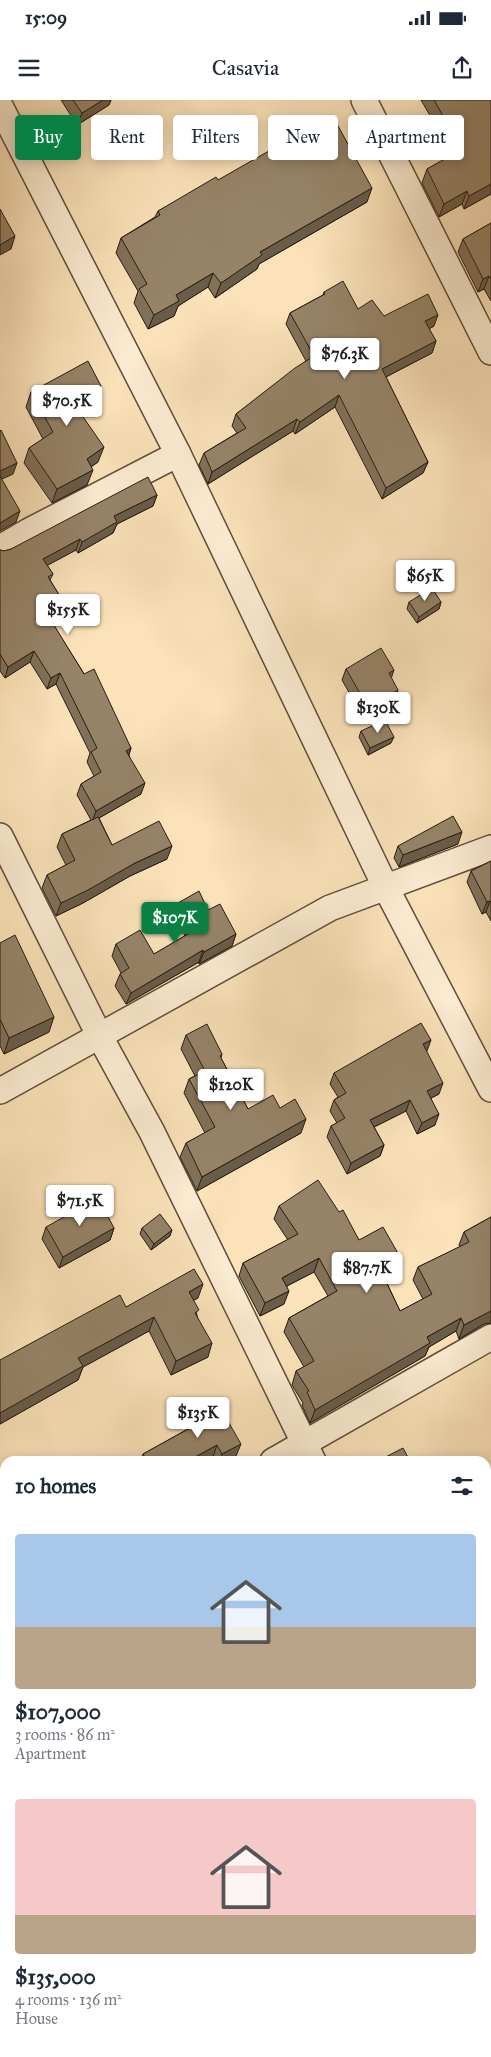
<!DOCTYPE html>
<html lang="en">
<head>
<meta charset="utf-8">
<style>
	body { margin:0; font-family:"IM FELL Great Primer",serif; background:#f2f2f3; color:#1f2937; height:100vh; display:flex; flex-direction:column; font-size:19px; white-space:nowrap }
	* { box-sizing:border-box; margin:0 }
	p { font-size:16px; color:#747a83 }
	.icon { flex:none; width:28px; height:28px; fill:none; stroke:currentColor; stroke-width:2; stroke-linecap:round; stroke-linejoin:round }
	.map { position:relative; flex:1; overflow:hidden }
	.sheet { position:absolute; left:0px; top:1356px; width:491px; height:601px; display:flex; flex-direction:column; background:#fff; border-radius:15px 15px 0 0; box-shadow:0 2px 12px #0003 }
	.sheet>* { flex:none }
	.top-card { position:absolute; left:15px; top:15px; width:461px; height:45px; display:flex; gap:10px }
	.price { position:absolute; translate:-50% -42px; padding:0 11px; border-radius:5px; background:#fff; color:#222; font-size:16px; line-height:32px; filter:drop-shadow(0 1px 2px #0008) }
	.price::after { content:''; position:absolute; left:50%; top:30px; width:15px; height:11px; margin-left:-8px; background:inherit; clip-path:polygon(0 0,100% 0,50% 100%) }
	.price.active { background:#0b8043; color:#fff }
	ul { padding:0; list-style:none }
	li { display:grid; align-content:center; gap:10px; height:265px; padding:0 15px }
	li span { display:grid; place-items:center; height:155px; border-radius:5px; color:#555 }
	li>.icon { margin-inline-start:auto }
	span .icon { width:90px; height:90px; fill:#fffc; stroke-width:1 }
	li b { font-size:21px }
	h2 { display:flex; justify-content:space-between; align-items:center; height:60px; padding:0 15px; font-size:21px }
	.tag { padding:0 18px; border-radius:5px; background:#fff; box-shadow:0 2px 12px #0003; font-size:18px; line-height:45px }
	.tag.active { background:#0b8043; color:#fff }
	.status { display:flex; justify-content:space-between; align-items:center; height:35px; padding:0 25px; background:#fff; direction:ltr }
	.status svg { height:14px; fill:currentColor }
	header { display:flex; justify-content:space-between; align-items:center; height:65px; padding:0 15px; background:#fff; font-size:22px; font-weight:600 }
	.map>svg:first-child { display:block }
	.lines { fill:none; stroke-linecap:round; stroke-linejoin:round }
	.minor-casing { stroke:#5e4e3a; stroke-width:28 }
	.minor { stroke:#fcecd2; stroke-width:25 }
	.wall { fill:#817159; stroke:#291c10 }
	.shaded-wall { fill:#695c49; stroke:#291c10 }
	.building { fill:#968368; stroke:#291c10 }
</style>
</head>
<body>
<div class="status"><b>15:09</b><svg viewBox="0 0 49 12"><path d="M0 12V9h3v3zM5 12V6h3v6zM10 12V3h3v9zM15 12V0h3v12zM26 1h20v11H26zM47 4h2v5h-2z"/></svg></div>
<header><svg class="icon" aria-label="menu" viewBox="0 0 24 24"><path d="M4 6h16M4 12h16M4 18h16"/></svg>Casavia<svg class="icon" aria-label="share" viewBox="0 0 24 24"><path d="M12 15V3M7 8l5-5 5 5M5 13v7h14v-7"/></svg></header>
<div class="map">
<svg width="491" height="1957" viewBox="0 0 491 1957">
	<rect width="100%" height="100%" fill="#fbe2b9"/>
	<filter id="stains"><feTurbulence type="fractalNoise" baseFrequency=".004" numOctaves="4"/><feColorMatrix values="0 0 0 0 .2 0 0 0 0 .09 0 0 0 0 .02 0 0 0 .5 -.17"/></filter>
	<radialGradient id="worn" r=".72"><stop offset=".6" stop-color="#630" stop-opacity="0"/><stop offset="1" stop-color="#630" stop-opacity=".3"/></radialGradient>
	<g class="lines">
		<defs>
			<g id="minor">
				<polyline points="364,0 491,252"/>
				<polyline points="0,6 178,354 385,786 491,989"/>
				<polyline points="0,448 29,431 178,354"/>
				<polyline points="0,736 99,935 152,1032 313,1361"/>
				<polyline points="0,991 330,808 491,748"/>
				<polyline points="273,1361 491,1237"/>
				<polyline points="0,1486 5,1496"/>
				<polyline points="0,1526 5,1522"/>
				<polyline points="0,1563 5,1572"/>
				<polyline points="486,1710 491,1720"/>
				<polyline points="486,1793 491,1791"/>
				<polyline points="237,1952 240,1957"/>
				<polyline points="187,1957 193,1952"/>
			</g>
		</defs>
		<use href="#minor" class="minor-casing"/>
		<use href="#minor" class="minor"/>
	</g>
	<g class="wall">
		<polygon points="61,0 111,0 109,5 77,25"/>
		<polygon points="421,0 491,0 491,94 464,109 462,104 439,117 422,83 427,69 453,55"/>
		<polygon points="218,80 367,102 259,164 257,169 215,198 208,187 178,206 174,216 148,229 134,203 138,191 116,153 121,138 155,117 158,111"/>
		<polygon points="491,123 491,201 484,189 478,192 458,152 463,139"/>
		<polygon points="324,192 358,209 384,216 434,226 429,229 436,241 432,253 386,277 428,362 423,373 382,399 335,307 295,334 293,331 208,384 199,365 204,353 237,333 232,326 236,314 306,261 286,224 290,213 323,195"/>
		<polygon points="31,292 96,300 78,310 98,362 91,367 87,385 52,403 24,363 29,348 43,339 26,307"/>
		<polygon points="157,395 153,406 117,424 113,433 78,453 76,450 47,465 53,474 50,480 66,506 62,517 52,523 131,648 129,655 141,694 99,718 112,745 167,759 130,776 83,803 56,816 42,788 47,775 66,765 57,747 62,734 91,720 77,695 81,684 94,676 87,662 90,653 56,584 47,589 30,562 5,578 0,571 0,450 4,451 11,449"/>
		<polygon points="409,502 441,502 439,509 417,523 407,509"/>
		<polygon points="346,569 391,578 394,602 364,619 342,580"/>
		<polygon points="361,631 391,643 368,655 359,637"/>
		<polygon points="458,744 399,767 394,758 398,746"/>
		<polygon points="491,761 491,821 486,812 482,814 467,782 471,771"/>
		<polygon points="178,803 208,810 236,834 232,846 199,864 199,862 126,904 115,886 120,874 121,873 112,856 116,844 154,854 185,836 174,814"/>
		<polygon points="0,843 49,932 4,954 0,946"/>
		<polygon points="186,935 222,954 221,958 248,1009 280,1008 301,1033 197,1091 180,1057 186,1043 205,1033 184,993 189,979 195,976 181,949"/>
		<polygon points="426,951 439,994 431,998 435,1025 417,1034 406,1011 374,1027 384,1045 380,1056 347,1074 327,1037 331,1026 337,1023 330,1011 334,1000 338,997 330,984 334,973"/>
		<polygon points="279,1106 339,1112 359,1140 399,1155 394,1169 383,1175 400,1211 423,1199 413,1180 418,1167 460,1147 459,1145 464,1132 491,1117 484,1224 459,1239 456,1231 429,1247 425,1256 310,1323 302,1305 303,1303 292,1285 296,1271 304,1267 284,1232 289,1218 328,1196 314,1172 287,1186 284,1204 260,1216 239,1176 243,1163 288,1140 274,1119"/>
		<polygon points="46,1127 114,1128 110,1140 59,1168 42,1139"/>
		<polygon points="142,1128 170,1136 151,1150 140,1134"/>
		<polygon points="198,1198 193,1200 208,1257 171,1275 149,1231 83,1267 78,1280 0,1324 126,1207"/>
		<polygon points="199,1312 236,1356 227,1361 215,1361 213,1357 206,1361 140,1361 143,1354 195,1325 194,1324"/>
		<polygon points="289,1952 361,1952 360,1957 287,1957"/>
	</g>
	<g class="shaded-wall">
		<polygon points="103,0 111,0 109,5 77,25 82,13"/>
		<polygon points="491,84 491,94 464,109 469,96"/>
		<polygon points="372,88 367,102 259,164 257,169 215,198 221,183 260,152"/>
		<polygon points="467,91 462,104 439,117 444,104"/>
		<polygon points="15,136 11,149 0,155 0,145"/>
		<polygon points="213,173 208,187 178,206 174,216 148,229 154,215 176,195"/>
		<polygon points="489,176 484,189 478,192 483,179"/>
		<polygon points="438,215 434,226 421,233 425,221"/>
		<polygon points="436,241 432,253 378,281 382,269"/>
		<polygon points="101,286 96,300 67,316 72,301"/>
		<polygon points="339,295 335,307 295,334 300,322"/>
		<polygon points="297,319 293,331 208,384 212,372"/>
		<polygon points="104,347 98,362 81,373 87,359"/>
		<polygon points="428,362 423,373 382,399 386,388"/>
		<polygon points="17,363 13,374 0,380 0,371"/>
		<polygon points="93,370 87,385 52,403 57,389"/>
		<polygon points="157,395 153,406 117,424 113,433 78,453 82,442 114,416"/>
		<polygon points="20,411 16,422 0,431 0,423"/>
		<polygon points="80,439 76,450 39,470 43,459"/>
		<polygon points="441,502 439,509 417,523 419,517"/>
		<polygon points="66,506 62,517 45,528 49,517"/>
		<polygon points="34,551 30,562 5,578 8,567"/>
		<polygon points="394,570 390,582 389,573"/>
		<polygon points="60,573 56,584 47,589 51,578"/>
		<polygon points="398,590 394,602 364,619 368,607"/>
		<polygon points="394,637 391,643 368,655 370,648"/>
		<polygon points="131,648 127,659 126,651"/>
		<polygon points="145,683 141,694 92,722 96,711"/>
		<polygon points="462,732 458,744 399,767 403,755"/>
		<polygon points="172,746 167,759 130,776 83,803 56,816 61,803 135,763"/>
		<polygon points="490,801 486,812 482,814 487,802"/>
		<polygon points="236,834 232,846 199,864 204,852"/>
		<polygon points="203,850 199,862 126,904 131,893"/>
		<polygon points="54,917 49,932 4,954 9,938"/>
		<polygon points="431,940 427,951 419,956 423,944"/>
		<polygon points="443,983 439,994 423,1002 427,991"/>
		<polygon points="410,1000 406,1011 366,1031 370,1020"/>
		<polygon points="439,1014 435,1025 417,1034 422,1023"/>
		<polygon points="306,1019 301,1033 197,1091 202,1077"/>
		<polygon points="384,1045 380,1056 347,1074 351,1063"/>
		<polygon points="114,1128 110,1140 59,1168 63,1157"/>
		<polygon points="172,1130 170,1136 151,1150 154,1144"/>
		<polygon points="399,1155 394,1169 374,1180 379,1167"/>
		<polygon points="319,1158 314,1172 277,1191 282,1178"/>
		<polygon points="203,1184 198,1198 184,1206 189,1192"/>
		<polygon points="289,1191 284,1204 260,1216 265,1203"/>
		<polygon points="489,1211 491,1211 491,1223 484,1224 459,1239 464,1225"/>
		<polygon points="154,1217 149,1231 83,1267 78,1280 0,1324 0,1313 78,1258"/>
		<polygon points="461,1218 456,1231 429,1247 425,1256 310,1323 315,1310 427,1237"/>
		<polygon points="212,1243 208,1257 171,1275 176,1261"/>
		<polygon points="241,1344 236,1356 227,1361 220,1361 222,1354"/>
		<polygon points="217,1345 213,1357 206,1361 188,1361"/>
		<polygon points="491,1573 491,1585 486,1587 486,1576"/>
		<polygon points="5,1721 5,1730 0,1733 0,1724"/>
		<polygon points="396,1952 402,1952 395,1956"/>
	</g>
	<g class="building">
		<polygon points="73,0 103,0 82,13"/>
		<polygon points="434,0 491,0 491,84 469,96 467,91 444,104 427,69 462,49"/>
		<polygon points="332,15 372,88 260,152 262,155 221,183 213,173 176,195 179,201 154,215 139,189 147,184 121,138 160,115 158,111 216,77 218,80"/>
		<polygon points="0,109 15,136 0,145"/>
		<polygon points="491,123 491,179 489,176 483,179 463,139"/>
		<polygon points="343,181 358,209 372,200 384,216 428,194 438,215 425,221 436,241 382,269 428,362 386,388 339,295 300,322 297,319 212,372 204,353 246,328 236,314 295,268 314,256 290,213 325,194 324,192"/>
		<polygon points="88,261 101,286 72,301 104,347 87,359 93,370 57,389 29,348 53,332 31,292"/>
		<polygon points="1,330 17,363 0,371 0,331"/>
		<polygon points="0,376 20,411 0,423"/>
		<polygon points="148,377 157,395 114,416 117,422 82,442 80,439 43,459 53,474 48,477 66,506 49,517 84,574 94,569 131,648 126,651 145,683 96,711 81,684 101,672 91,652 97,648 60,573 51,578 34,551 8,567 0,554 0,450 4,451 11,449"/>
		<polygon points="432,488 441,502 419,517 409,502"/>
		<polygon points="381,548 394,570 389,573 398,590 368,607 346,569"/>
		<polygon points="385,620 394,637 370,648 361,631"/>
		<polygon points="453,716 462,732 403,755 398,746"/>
		<polygon points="98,717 112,745 159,721 172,746 135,763 88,790 61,803 47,775 75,760 62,734"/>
		<polygon points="491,761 491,802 490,801 487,802 471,771"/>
		<polygon points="199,791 208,810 220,804 236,834 204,852 203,850 131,893 120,874 129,868 116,844 140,830 154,854 193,831 178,803"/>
		<polygon points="15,835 54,917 9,938 0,919 0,843"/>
		<polygon points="421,923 431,940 423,944 443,983 427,991 439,1014 422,1023 410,1000 370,1020 384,1045 351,1063 331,1026 345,1018 334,1000 346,993 334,973"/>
		<polygon points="207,924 222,954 220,956 248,1009 273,995 280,1008 295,999 306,1019 202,1077 186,1043 215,1027 189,979 205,971 186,935"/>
		<polygon points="318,1080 339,1112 343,1110 359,1140 383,1127 399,1155 379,1167 400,1211 432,1194 418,1167 469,1142 464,1132 491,1117 491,1211 464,1225 461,1218 427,1237 430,1243 315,1310 307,1292 309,1291 296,1271 314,1261 289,1218 337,1191 319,1158 282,1178 289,1191 265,1203 243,1163 298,1134 279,1106"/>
		<polygon points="98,1098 114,1128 63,1157 46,1127"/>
		<polygon points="160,1114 172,1130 154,1144 142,1128"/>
		<polygon points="194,1169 203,1184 189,1192 199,1210 195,1213 212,1243 176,1261 154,1217 78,1258 83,1266 0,1313 0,1260 120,1195 126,1207"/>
		<polygon points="217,1302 241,1344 222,1354 217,1345 188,1361 147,1361 143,1354 203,1321 199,1312"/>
		<polygon points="403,1348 410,1361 378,1361"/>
		<polygon points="491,1545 491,1573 486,1576 486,1548"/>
		<polygon points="0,1699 5,1706 5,1721 0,1724"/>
		<polygon points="294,1952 361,1952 361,1954 355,1957 296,1957"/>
	</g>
	<rect width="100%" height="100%" filter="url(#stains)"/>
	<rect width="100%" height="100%" fill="url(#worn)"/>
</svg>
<b class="price" style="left:345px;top:280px">$76.3K</b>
<b class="price" style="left:67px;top:327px">$70.5K</b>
<b class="price" style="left:425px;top:502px">$65K</b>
<b class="price" style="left:68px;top:536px">$155K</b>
<b class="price" style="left:378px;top:634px">$130K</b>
<b class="price active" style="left:175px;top:844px">$107K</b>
<b class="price" style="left:231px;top:1011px">$120K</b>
<b class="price" style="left:80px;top:1127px">$71.5K</b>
<b class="price" style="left:367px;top:1194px">$87.7K</b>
<b class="price" style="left:198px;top:1339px">$135K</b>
<div class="top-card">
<a class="tag active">Buy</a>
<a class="tag">Rent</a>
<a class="tag">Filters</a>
<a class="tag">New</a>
<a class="tag">Apartment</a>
</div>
<section class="sheet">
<h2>10 homes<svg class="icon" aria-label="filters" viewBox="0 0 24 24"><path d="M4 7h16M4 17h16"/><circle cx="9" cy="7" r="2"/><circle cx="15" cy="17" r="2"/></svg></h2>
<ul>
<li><span style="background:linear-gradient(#a9c7e8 60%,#b9a48a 0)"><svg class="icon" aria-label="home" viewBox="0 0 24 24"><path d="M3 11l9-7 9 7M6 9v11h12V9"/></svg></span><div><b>$107,000</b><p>3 rooms · 86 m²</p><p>Apartment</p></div></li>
<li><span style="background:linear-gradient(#f6c9c9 75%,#b9a48a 0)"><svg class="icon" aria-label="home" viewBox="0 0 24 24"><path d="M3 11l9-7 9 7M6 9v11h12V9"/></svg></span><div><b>$135,000</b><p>4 rooms · 136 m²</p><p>House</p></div></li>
</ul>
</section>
</div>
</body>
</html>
